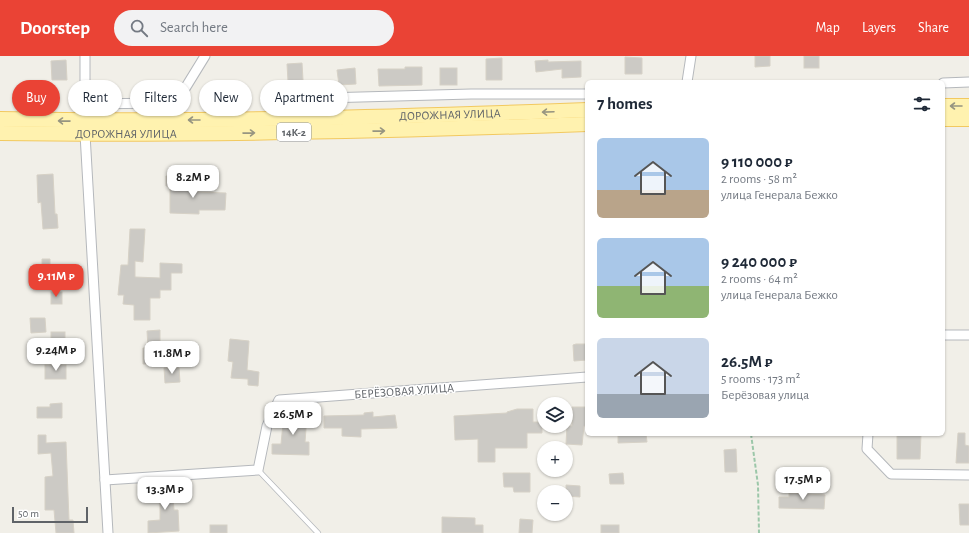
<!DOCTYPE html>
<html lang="en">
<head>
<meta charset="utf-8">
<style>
	body { margin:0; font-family:"Alegreya Sans",sans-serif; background:#f2f2f3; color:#1f2937; height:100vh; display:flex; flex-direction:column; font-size:15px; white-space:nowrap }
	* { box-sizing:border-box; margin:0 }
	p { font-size:13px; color:#747a83 }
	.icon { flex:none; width:22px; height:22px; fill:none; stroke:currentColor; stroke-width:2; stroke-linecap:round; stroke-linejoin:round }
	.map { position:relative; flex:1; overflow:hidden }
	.drawer { position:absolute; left:585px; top:24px; width:360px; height:356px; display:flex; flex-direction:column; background:#fff; border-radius:6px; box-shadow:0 1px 3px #0004 }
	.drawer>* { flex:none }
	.hud { position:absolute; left:12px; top:24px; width:380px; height:36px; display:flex; gap:8px }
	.tools { position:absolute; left:537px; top:341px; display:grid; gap:8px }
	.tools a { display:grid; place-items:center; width:36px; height:36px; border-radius:50%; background:#fff; box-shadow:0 1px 3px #0004; font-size:20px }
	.scale { position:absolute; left:12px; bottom:10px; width:76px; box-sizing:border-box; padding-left:4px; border:2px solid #5f6368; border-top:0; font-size:11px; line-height:14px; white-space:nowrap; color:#5f6368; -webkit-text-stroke:3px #fff; paint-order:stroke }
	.price { position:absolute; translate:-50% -34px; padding:0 9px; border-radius:8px; background:#fff; color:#222; font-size:13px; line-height:26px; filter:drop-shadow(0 1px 2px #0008) }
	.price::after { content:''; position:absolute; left:50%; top:24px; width:12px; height:9px; margin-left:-6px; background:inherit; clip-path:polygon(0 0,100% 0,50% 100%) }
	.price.active { background:#ea4335; color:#fff }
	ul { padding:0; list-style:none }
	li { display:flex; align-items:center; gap:12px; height:100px; padding:0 12px }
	li span { display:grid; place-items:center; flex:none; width:112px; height:80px; border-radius:6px; color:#555 }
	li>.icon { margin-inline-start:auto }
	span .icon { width:48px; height:48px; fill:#fffc; stroke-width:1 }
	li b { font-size:17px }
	h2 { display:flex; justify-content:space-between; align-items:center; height:48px; padding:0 12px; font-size:17px }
	.chip { padding:0 14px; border-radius:18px; background:#fff; box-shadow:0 1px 3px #0004; font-size:14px; line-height:36px }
	.chip.active { background:#ea4335; color:#fff }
	header { display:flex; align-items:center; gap:24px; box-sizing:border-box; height:56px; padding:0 20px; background:#ea4335; color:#fff }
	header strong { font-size:19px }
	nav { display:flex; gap:22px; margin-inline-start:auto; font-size:14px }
	.search { width:280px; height:36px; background:#f2f2f3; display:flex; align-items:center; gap:10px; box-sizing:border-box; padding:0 14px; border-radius:22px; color:#747a83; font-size:15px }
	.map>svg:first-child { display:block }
	.building { fill:#cccac5; stroke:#d6d1c6 }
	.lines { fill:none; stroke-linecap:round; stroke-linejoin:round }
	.service-casing { stroke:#b5b8bc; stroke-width:6 }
	.minor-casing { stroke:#b5b8bc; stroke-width:11 }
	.primary-casing { stroke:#f2c960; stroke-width:16 }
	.path { stroke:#9cc7a9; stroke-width:2; stroke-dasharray:4 2; stroke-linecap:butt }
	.service { stroke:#fff; stroke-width:4.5 }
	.minor { stroke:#fff; stroke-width:9 }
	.primary { stroke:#fff2af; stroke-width:14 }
	.oneway { stroke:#979581 }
	.labels { text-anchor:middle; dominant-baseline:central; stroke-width:3; stroke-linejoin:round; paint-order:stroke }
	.shield { fill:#fff; stroke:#8f9295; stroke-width:1 }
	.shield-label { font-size:11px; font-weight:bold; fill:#5f6368 }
	.street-label { font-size:12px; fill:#5f6368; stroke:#fff }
</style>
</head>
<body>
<header>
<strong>Doorstep</strong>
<div class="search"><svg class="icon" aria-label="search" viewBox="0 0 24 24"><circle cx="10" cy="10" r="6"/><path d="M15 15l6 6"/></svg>Search here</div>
<nav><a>Map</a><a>Layers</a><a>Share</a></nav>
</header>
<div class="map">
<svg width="969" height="477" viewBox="0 0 969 477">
	<rect width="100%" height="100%" fill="#f1efe8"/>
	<g class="building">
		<polygon points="755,0 770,0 770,10 755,11"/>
		<rect x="804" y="0" width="15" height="12"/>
		<polygon points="625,1 642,2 642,18 625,18"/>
		<polygon points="502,2 502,24 486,24 486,3"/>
		<polygon points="66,4 67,24 52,24 51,5"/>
		<polygon points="548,4 548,6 581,5 581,21 562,22 562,13 536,16 535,5"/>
		<polygon points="302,7 303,24 288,25 287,8"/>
		<polygon points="405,11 422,11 422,29 379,30 378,13 405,13"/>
		<polygon points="355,12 356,28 339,29 337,14"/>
		<rect x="440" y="12" width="17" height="17"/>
		<polygon points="53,118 55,158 57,158 58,172 43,173 41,146 38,147 37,119"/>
		<polygon points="166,120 178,120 178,131 197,131 197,136 226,137 225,154 199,154 199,158 170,157 170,130 166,130"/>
		<polygon points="130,173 145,173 143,206 135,205 135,221 160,222 160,207 182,208 182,217 171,217 171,234 160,234 160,242 150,242 150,264 134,264 134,249 123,248 124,239 118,239 121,209 128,209"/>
		<polygon points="42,203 50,203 50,213 56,213 56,225 42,225"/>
		<rect x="51" y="236" width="11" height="12"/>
		<polygon points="30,262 45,262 46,276 31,277"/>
		<polygon points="160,274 160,308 143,308 143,292 148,292 147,275"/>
		<rect x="51" y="276" width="14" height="13"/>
		<polygon points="230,283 249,285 247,314 259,316 258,330 248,329 248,323 231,322 233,306 228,305"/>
		<polygon points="576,288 587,288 587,304 574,305 573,289"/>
		<rect x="45" y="309" width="21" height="14"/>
		<polygon points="164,312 179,312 180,326 165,327"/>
		<polygon points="62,347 62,362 37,362 37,351 50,351 50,348"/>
		<polygon points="572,351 587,351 587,370 584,370 582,389 566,388 567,370 572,370"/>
		<polygon points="517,353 533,353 533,366 542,366 542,377 527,377 527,392 495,392 495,406 478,406 478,383 455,384 454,360 507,357 507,356"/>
		<polygon points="373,356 373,361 395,359 397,372 361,373 361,381 342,380 342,372 324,372 324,360 364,359 364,357"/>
		<polygon points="284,357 307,359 305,386 309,386 309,399 272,398 272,388 281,388"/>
		<polygon points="958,377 965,377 965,389 969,390 969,407 956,407"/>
		<polygon points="618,378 646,378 647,386 618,387"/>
		<polygon points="897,378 921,378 920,403 897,403"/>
		<polygon points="38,379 46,379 46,387 66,386 69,464 73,464 74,477 56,477 54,454 45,454 45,421 53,420 51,397 38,398"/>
		<polygon points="736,393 737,416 725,416 724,394"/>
		<polygon points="503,417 530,417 530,436 514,436 513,431 504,431"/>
		<polygon points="623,417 624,428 610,428 609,418"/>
		<polygon points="172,426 174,454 178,454 179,475 148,477 148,465 160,464 160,445 157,445 156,427"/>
		<polygon points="566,429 580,430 580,441 566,440"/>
		<polygon points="789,437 825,439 824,453 779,452 779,441 789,441"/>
		<polygon points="959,448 969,448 969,469 960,469"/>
		<polygon points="442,461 475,462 475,469 483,469 483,477 442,477"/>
		<polygon points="520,463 533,464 532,477 519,477"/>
		<rect x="210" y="469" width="17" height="8"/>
		<rect x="601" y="469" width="18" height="8"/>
	</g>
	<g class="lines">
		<defs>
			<polyline id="service" points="258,414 318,477"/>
			<g id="minor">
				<polyline points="85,0 85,78 108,477"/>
				<polyline points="687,26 691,0"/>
				<polyline points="943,27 969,26"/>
				<polyline points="287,43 471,38 587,38"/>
				<polyline points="84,48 167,47 181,39 205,0"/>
				<polyline points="943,279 969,279"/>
				<polyline points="868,378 867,393 891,418 969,419"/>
				<polyline points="105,424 258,414 267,370 279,344 587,321"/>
			</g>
			<g id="primary">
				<polyline points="943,50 969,50"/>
				<path id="s1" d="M0,63C196,67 391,61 587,54"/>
				<polyline points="943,63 969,63"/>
				<path id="s2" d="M0,77C196,80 391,75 587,68"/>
			</g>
		</defs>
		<use href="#service" class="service-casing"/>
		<use href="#minor" class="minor-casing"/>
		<use href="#primary" class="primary-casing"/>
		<polyline class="path" points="751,378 758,429 759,477"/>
		<use href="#service" class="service"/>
		<use href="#minor" class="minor"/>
		<use href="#primary" class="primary"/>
	</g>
	<defs><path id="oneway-shaft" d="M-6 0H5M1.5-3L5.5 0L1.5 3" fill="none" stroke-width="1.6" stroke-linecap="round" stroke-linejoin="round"/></defs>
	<g class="oneway">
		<use href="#oneway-shaft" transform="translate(956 50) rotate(-180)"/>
		<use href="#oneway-shaft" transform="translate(548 56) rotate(178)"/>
		<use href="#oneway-shaft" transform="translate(194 64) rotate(180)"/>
		<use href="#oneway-shaft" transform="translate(64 65) rotate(-179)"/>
		<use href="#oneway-shaft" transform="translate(379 75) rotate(-1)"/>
		<use href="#oneway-shaft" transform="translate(249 77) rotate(-1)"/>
	</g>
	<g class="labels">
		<rect class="shield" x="277" y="67" width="34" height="18" rx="3"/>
		<g class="shield-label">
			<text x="294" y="76">14К-2</text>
		</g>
		<g class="street-label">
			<text stroke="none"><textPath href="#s1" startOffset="450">ДОРОЖНАЯ УЛИЦА</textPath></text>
			<text stroke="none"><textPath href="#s2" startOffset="126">ДОРОЖНАЯ УЛИЦА</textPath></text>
			<text transform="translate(404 335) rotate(-4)">БЕРЁЗОВАЯ УЛИЦА</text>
		</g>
	</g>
</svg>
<div class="tools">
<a><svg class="icon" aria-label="layers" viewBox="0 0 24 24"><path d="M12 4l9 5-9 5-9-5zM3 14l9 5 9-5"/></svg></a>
<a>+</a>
<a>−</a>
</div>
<div class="scale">50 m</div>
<b class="price" style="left:193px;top:143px">8.2M ₽</b>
<b class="price active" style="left:56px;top:242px">9.11M ₽</b>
<b class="price" style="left:56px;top:316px">9.24M ₽</b>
<b class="price" style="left:172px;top:319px">11.8M ₽</b>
<b class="price" style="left:293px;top:380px">26.5M ₽</b>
<b class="price" style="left:803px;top:445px">17.5M ₽</b>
<b class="price" style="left:165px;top:455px">13.3M ₽</b>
<div class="hud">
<a class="chip active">Buy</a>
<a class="chip">Rent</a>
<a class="chip">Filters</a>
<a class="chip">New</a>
<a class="chip">Apartment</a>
</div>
<section class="drawer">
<h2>7 homes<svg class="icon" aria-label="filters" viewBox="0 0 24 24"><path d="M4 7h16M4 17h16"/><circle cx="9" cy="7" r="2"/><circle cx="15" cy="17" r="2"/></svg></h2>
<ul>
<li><span style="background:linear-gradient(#a9c7e8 65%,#b9a48a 0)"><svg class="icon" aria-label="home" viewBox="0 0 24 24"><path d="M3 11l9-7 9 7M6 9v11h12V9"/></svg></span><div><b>9 110 000 ₽</b><p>2 rooms · 58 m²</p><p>улица Генерала Бежко</p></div></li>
<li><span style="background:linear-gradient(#a9c7e8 60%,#8fb573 0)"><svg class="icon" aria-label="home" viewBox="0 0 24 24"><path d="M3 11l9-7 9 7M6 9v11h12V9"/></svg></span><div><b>9 240 000 ₽</b><p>2 rooms · 64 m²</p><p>улица Генерала Бежко</p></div></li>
<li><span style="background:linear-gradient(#c9d6e8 70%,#9aa5b1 0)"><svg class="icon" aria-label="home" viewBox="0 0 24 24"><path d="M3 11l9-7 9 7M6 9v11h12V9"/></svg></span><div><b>26.5M ₽</b><p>5 rooms · 173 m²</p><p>Берёзовая улица</p></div></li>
</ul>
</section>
</div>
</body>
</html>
